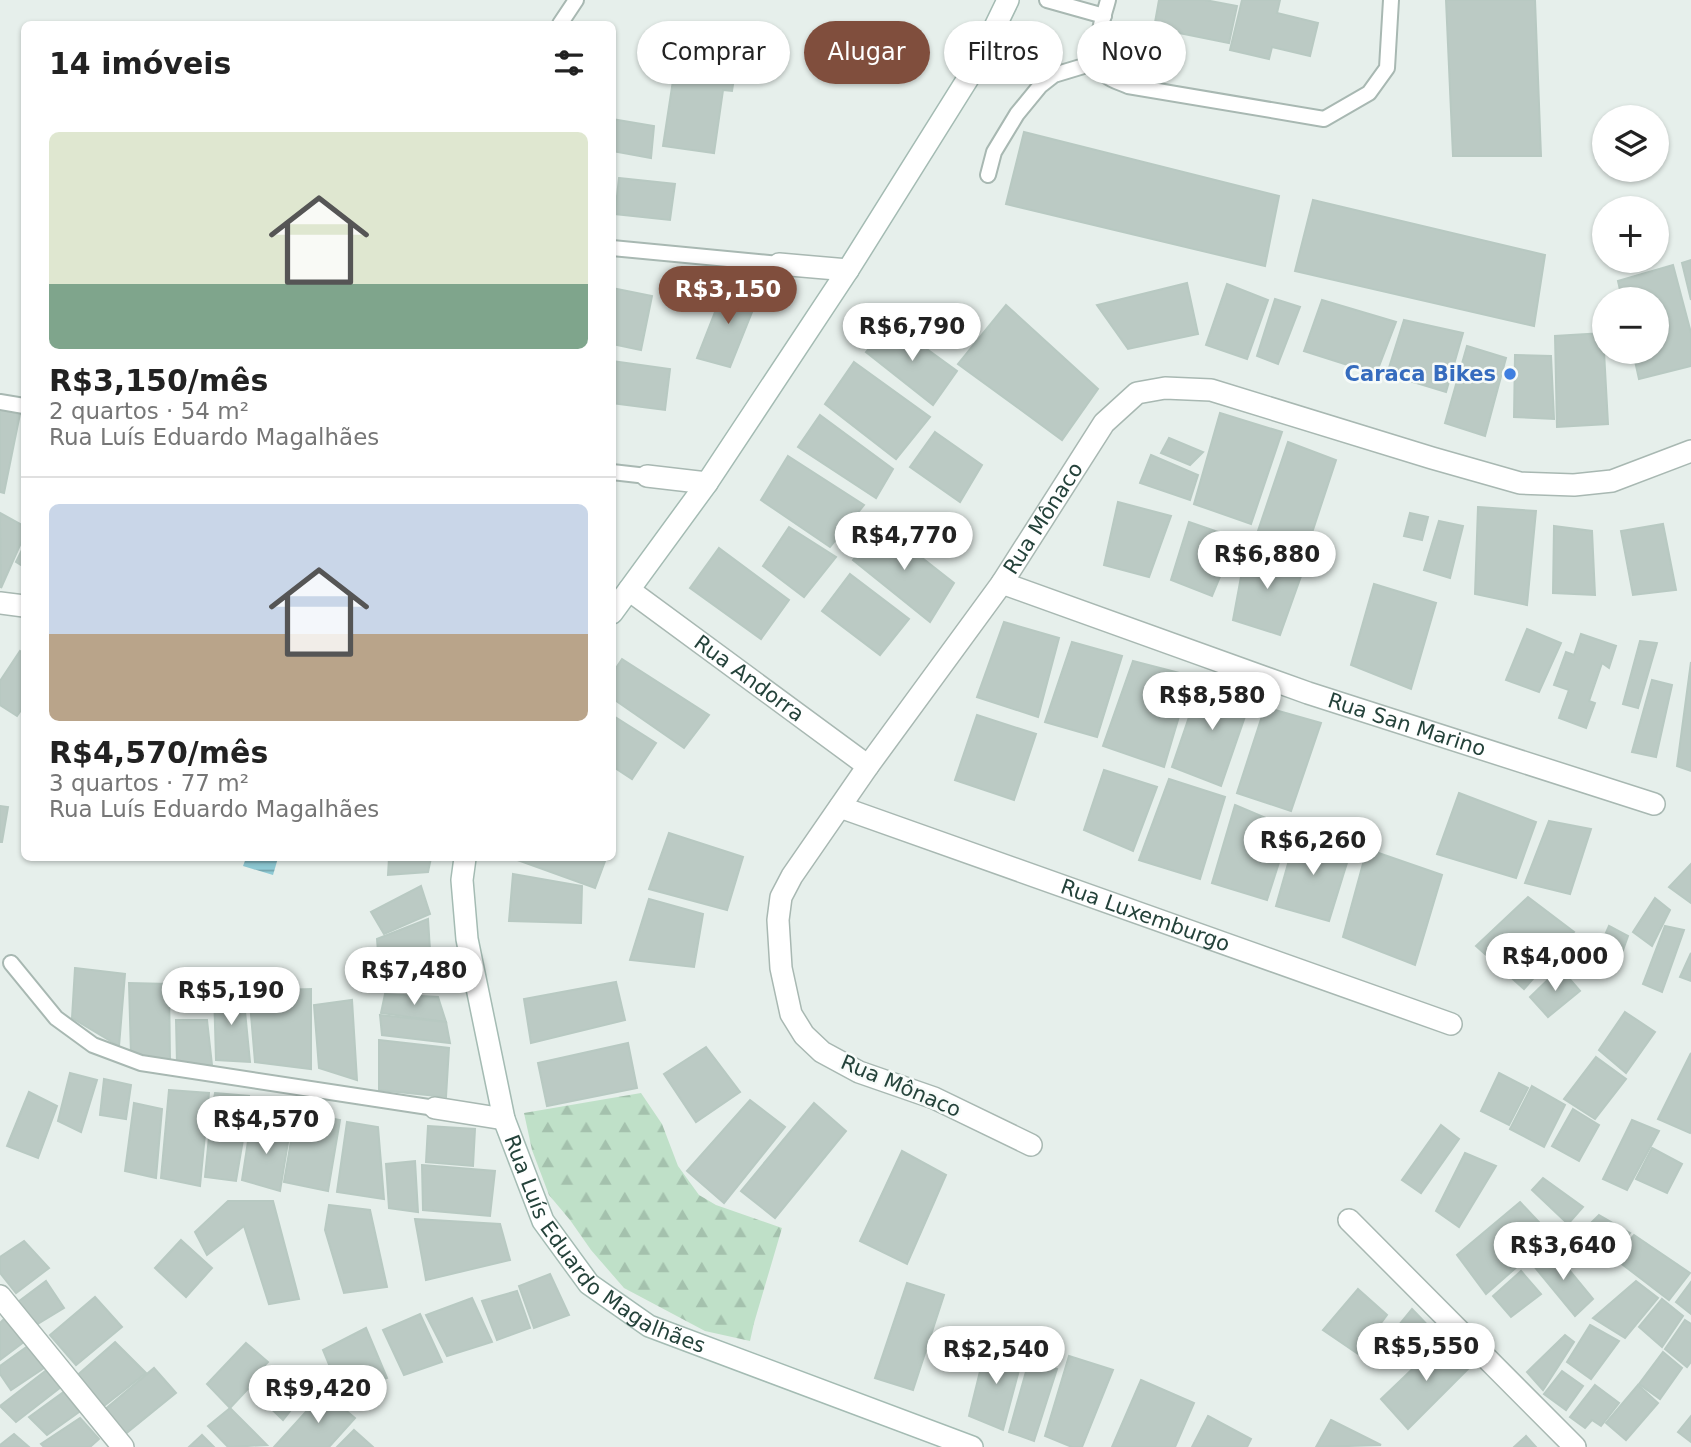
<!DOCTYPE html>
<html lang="pt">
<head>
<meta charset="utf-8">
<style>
	body { margin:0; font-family:"DejaVu Sans",sans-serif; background:#f2f2f2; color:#222; height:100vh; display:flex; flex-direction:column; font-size:26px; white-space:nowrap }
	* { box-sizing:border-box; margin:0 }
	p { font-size:23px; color:#767676 }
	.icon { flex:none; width:38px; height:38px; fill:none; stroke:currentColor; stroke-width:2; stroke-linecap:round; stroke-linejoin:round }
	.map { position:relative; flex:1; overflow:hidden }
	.sheet { position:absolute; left:21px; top:21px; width:595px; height:840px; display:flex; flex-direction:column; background:#fff; border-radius:10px; box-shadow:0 2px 5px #0004 }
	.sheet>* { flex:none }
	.hud { position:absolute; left:637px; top:21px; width:665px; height:63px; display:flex; gap:14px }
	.controls { position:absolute; left:1592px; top:105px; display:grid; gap:14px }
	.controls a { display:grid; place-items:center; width:77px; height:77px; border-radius:50%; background:#fff; box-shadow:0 2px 5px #0004; font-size:35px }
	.price { position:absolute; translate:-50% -60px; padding:0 16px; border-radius:24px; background:#fff; color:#222; font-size:23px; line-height:46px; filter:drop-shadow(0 2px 4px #0008) }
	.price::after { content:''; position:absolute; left:50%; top:42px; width:21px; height:16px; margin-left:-10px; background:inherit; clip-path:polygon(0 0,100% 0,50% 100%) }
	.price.selected { background:#804e3d; color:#fff }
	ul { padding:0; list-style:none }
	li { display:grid; align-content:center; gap:14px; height:371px; padding:0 28px }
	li+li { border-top:2px solid #e0e0e0 }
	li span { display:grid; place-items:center; height:217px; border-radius:10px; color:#555 }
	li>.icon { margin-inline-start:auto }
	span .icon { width:126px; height:126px; fill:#fffc; stroke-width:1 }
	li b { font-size:30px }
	h2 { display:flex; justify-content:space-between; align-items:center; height:84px; padding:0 28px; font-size:30px }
	.pill { padding:0 24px; border-radius:32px; background:#fff; box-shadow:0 2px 5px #0004; font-size:24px; line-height:63px }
	.pill.selected { background:#804e3d; color:#fff }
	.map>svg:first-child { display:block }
	.forest { fill:url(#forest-firs) }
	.water { fill:url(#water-rules) }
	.building { fill:#bbcac4; stroke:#b8c9c2; stroke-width:2 }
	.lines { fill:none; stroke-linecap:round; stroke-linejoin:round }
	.lane-casing { stroke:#a8b8b2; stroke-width:18 }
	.street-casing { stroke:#a8b8b2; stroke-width:24 }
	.secondary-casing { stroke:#a4bbb3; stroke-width:24 }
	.lane { stroke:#fff; stroke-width:14 }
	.street { stroke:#fff; stroke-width:21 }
	.secondary { stroke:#fff; stroke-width:21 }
	.shop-dot { fill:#3f7fe0; stroke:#f7fbf9; stroke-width:2.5 }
	.labels { text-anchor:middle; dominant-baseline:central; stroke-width:5; stroke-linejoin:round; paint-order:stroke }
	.shop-label { font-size:21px; font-weight:bold; fill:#366cbe; stroke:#f7fbf9; text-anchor:end }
	.street-label { font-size:21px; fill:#24423a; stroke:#f7fbf9 }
</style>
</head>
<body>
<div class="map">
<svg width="1691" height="1447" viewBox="0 0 1691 1447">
	<defs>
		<pattern id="forest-firs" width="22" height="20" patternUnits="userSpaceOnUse" patternTransform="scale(1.75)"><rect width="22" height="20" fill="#bfe0c8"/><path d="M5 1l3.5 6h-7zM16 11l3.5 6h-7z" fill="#a4c1ad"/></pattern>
		<pattern id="water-rules" width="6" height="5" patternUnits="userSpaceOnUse" patternTransform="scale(1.75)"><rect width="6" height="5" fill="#8ec9d4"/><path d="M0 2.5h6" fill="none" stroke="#74a5ad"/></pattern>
	</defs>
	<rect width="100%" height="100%" fill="#e6efeb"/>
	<polygon class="forest" points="641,1093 662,1124 678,1166 699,1195 716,1205 782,1228 754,1323 750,1341 705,1331 624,1288 591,1250 570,1220 549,1195 532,1150 524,1113"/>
	<polygon class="water" points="246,858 278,858 273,875 243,866"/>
	<g class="building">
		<polygon points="1159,0 1205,0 1237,6 1229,43 1154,28"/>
		<polygon points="1242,0 1280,0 1277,13 1318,23 1310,56 1272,47 1269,59 1230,50"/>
		<polygon points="1446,0 1535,0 1541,156 1453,156"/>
		<polygon points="671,24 741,34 732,91 723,90 714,153 663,146 676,61 665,64"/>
		<polygon points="612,119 654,126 651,158 612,151"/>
		<polygon points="1024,132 1279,196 1265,266 1006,204"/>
		<polygon points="619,178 675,184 670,220 615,214"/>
		<polygon points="1313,200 1545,255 1534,326 1295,271"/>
		<polygon points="1691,260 1691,300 1682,263"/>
		<polygon points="1673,265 1691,333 1691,366 1639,379 1633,352 1657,352 1657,299 1622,299 1618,281"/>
		<polygon points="1187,283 1198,334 1128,349 1097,305"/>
		<polygon points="726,284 758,297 730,367 697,358"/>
		<polygon points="1227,284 1268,300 1247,359 1206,345"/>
		<polygon points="612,288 652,296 641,350 612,344"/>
		<polygon points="1275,299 1300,307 1278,364 1257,356"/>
		<polygon points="1322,300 1396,322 1376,374 1304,351"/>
		<polygon points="1006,305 1098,389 1062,440 958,364"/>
		<polygon points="1404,320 1463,333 1446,392 1387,374"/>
		<polygon points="891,323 957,371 933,405 866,352"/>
		<polygon points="1603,333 1608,424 1557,427 1555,336"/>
		<polygon points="1467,346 1506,358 1485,436 1445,423"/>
		<polygon points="1515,355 1551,356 1554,419 1514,417"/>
		<polygon points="612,361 670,369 665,410 612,403"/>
		<polygon points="854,362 930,417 896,459 825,404"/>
		<polygon points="0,409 20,414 4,493 0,492"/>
		<polygon points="1220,413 1282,432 1251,524 1194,504"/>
		<polygon points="820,415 893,469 876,498 798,447"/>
		<polygon points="935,432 982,465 960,502 910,467"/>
		<polygon points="1169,438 1203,452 1190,465 1161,453"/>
		<polygon points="1288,442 1336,460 1307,548 1258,531"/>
		<polygon points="1151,455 1198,475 1190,500 1140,483"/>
		<polygon points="788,456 864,505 830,547 761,500"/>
		<polygon points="1118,502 1171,516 1149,577 1104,565"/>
		<polygon points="1478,507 1536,511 1527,605 1475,594"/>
		<polygon points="0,513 24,526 24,536 1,588"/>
		<polygon points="1410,513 1428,517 1422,540 1404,536"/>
		<polygon points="1439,521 1463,526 1450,578 1424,570"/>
		<polygon points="1189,522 1236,538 1212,596 1171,580"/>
		<polygon points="879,524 954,583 930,622 853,560"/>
		<polygon points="1663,524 1676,590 1633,595 1621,531"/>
		<polygon points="1554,526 1592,531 1595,595 1553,593"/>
		<polygon points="789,527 836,557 804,597 763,566"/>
		<polygon points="24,546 24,567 16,562"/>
		<polygon points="719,548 789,600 761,639 690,588"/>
		<polygon points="1246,550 1305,565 1280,635 1233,620"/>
		<polygon points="850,574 909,619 880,655 822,611"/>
		<polygon points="1374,584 1436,603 1411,689 1351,665"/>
		<polygon points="1004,622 1059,638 1038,717 977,697"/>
		<polygon points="1527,629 1561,643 1539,692 1506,680"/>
		<polygon points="1581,634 1616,646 1609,668 1602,663 1589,701 1595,703 1586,728 1559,718 1569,690 1554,685 1566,652 1574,655"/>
		<polygon points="1640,641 1657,643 1638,708 1623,704"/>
		<polygon points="1072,642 1122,656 1097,737 1045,722"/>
		<polygon points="20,651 24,654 24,706 17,716 0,705 0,681"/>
		<polygon points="622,659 709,715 684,748 612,698 612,674"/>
		<polygon points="1133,661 1191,676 1164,767 1103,746"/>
		<polygon points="1691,662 1691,771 1677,766"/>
		<polygon points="1202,679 1252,696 1221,786 1172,767"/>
		<polygon points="1652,680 1672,685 1656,757 1632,752"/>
		<polygon points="1265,707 1321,723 1291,811 1237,793"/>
		<polygon points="612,715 656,743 632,779 612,766"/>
		<polygon points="977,715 1036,734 1014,800 955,780"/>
		<polygon points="1104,770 1157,787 1133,851 1084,830"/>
		<polygon points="1169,779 1225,797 1200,879 1139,860"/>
		<polygon points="1459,793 1536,822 1516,878 1437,854"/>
		<polygon points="1235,805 1290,828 1267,900 1212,883"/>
		<polygon points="0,806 8,807 2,842 0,842"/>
		<polygon points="1549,821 1591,829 1570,894 1525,883"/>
		<polygon points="1297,832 1351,850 1329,921 1276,906"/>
		<polygon points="669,833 743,857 727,910 649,889"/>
		<polygon points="1367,849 1442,875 1415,965 1343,937"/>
		<polygon points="389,858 431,858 428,872 388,875"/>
		<polygon points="512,858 596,858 605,861 595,888"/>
		<polygon points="1691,864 1691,903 1669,887"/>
		<polygon points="513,874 582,886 581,923 509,921"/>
		<polygon points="421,886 430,914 384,934 371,912"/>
		<polygon points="1528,897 1574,932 1524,989 1476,946"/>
		<polygon points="1655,898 1670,910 1652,946 1633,932"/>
		<polygon points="649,899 703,914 694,967 630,960"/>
		<polygon points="428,919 430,950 378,952 377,939"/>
		<polygon points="1609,926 1628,936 1616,970 1594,960"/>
		<polygon points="1665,926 1684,930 1662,992 1643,984"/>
		<polygon points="361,953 431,956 430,992 361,989"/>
		<polygon points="1691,953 1691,981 1680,977"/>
		<polygon points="75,968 125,974 119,1046 72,1018"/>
		<polygon points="1560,968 1580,991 1548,1017 1530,997"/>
		<polygon points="616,982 625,1020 531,1043 524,999"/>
		<polygon points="129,983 169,984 170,1060 131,1055"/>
		<polygon points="311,989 311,1069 255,1062 249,991"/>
		<polygon points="214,991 243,991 250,1062 216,1060"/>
		<polygon points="385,994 438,997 446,1022 381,1013"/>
		<polygon points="352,1000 357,1080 319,1068 314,1005"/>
		<polygon points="1625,1012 1655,1032 1626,1073 1599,1050"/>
		<polygon points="380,1015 446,1022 450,1043 382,1035"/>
		<polygon points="176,1020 207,1020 212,1065 177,1063"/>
		<polygon points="379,1040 449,1048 446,1097 379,1090"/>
		<polygon points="628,1043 637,1088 547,1106 538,1063"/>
		<polygon points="706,1047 740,1092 696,1122 664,1074"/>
		<polygon points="1691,1053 1691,1131 1690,1133 1658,1119"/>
		<polygon points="1596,1057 1626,1079 1595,1119 1564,1099"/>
		<polygon points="70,1073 97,1080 81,1132 58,1121"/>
		<polygon points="1499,1073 1528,1088 1509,1125 1481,1111"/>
		<polygon points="104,1079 131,1085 126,1119 100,1115"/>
		<polygon points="1532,1086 1565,1105 1544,1147 1510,1129"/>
		<polygon points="169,1090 209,1093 200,1186 161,1178"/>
		<polygon points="29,1092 57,1106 38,1158 7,1146"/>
		<polygon points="215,1093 249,1096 246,1117 212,1112"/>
		<polygon points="750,1100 785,1127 724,1203 687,1171"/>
		<polygon points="134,1103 162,1109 156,1178 125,1171"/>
		<polygon points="814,1103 846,1131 775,1218 741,1191"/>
		<polygon points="1573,1109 1599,1125 1579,1161 1552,1146"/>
		<polygon points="296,1112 340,1120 328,1191 284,1182"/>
		<polygon points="211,1117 246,1122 236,1181 205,1177"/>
		<polygon points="1632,1120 1659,1131 1627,1190 1603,1179"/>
		<polygon points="251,1122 290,1130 280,1191 242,1180"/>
		<polygon points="347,1122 378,1127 384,1199 337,1192"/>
		<polygon points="1441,1125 1459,1139 1421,1193 1402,1180"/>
		<polygon points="428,1126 475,1129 473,1166 426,1162"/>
		<polygon points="1652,1148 1682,1164 1667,1193 1636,1179"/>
		<polygon points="902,1151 946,1175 907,1264 860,1241"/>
		<polygon points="1465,1153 1496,1166 1459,1227 1436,1211"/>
		<polygon points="415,1161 418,1212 389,1208 386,1164"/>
		<polygon points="422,1165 495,1171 490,1216 423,1210"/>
		<polygon points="1543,1178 1583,1207 1568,1224 1532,1190"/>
		<polygon points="228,1201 273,1201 299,1299 269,1304 244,1226 207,1255 195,1232"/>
		<polygon points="1520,1202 1552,1236 1486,1294 1457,1255"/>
		<polygon points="329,1205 370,1210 387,1287 344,1293 325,1230"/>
		<polygon points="1599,1215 1630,1233 1610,1254 1582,1232"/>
		<polygon points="415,1219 500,1224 510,1260 426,1280"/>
		<polygon points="1634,1235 1690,1273 1669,1300 1614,1258"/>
		<polygon points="181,1240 212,1268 186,1297 155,1268"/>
		<polygon points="24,1241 49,1268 16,1293 0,1273 0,1257"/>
		<polygon points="1552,1249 1593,1299 1575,1316 1533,1265"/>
		<polygon points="1521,1271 1541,1294 1511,1317 1493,1296"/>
		<polygon points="550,1274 569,1315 534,1328 519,1286"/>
		<polygon points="46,1281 64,1308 36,1325 18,1302"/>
		<polygon points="1636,1281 1658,1298 1625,1338 1593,1318"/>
		<polygon points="1691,1282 1691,1314 1676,1302"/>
		<polygon points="907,1283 944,1295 913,1390 875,1378"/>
		<polygon points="1358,1289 1387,1315 1358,1354 1323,1330"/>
		<polygon points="517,1291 530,1328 497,1340 482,1301"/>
		<polygon points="95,1297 122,1327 76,1365 50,1335"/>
		<polygon points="472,1298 492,1342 447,1356 426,1315"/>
		<polygon points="1662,1299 1683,1316 1662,1347 1639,1327"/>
		<polygon points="1412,1309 1438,1336 1412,1362 1390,1336"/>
		<polygon points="420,1314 442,1362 404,1375 383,1330"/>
		<polygon points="6,1317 25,1341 0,1360 0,1323"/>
		<polygon points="1685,1320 1691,1324 1691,1362 1687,1367 1665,1349"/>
		<polygon points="1590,1325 1619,1341 1591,1379 1567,1362"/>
		<polygon points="366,1328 387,1378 342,1396 323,1350"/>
		<polygon points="1565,1335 1574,1342 1543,1390 1527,1372"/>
		<polygon points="1446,1337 1472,1365 1408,1429 1381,1399"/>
		<polygon points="115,1342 146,1373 100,1409 74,1378"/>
		<polygon points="246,1343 268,1362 258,1372 260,1376 230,1408 207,1384"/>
		<polygon points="987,1343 1023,1355 1003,1430 969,1416"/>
		<polygon points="28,1346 44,1368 11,1390 0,1374 0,1366"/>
		<polygon points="1663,1352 1682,1368 1660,1399 1639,1384"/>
		<polygon points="1069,1356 1113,1370 1082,1447 1072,1447 1045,1436"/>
		<polygon points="1029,1361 1057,1369 1034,1441 1009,1432"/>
		<polygon points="154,1368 176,1393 124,1435 103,1411"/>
		<polygon points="48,1369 61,1387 16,1422 0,1406"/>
		<polygon points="1562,1371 1583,1386 1566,1410 1544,1394"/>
		<polygon points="282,1372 306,1391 283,1420 261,1399"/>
		<polygon points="1141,1380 1194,1403 1175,1447 1112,1447"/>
		<polygon points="1595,1385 1619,1403 1601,1426 1592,1420 1585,1428 1570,1417"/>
		<polygon points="1638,1385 1658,1403 1626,1440 1606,1423"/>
		<polygon points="65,1391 79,1412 47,1435 29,1417"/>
		<polygon points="324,1392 355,1418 329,1447 274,1447"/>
		<polygon points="230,1408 267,1445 228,1447 208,1426"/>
		<polygon points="1208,1416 1251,1439 1247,1447 1192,1447"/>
		<polygon points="1691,1416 1691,1442 1678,1432"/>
		<polygon points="80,1418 99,1439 90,1447 44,1447 41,1444"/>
		<polygon points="1331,1420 1381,1445 1316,1447"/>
		<polygon points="354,1430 373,1447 337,1447"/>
		<polygon points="14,1434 29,1447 0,1447 0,1445"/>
		<polygon points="202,1435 214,1447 189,1447"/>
		<polygon points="1526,1436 1536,1447 1514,1447"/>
	</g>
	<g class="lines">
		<defs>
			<g id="lane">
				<polyline points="1047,0 1104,16"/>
				<path d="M1108,0C1103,20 1086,61 1107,76C1113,81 1122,83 1128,86L1324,119L1369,93L1387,68L1391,0"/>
				<polyline points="560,24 576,0"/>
				<polyline points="988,175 994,152 1017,114 1040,86 1054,75 1097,62"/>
				<polyline points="612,248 779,264"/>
				<polyline points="0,402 24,406"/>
				<polyline points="612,472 647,476"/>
				<polyline points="11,963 56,1018 93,1045 141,1063 435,1108"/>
			</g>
			<g id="street">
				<polyline points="779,264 848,270"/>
				<polyline points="647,476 707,483"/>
				<path id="s1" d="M1002,583L1308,693L1654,804"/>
				<path id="s2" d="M629,590L868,766"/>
				<polyline points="0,603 24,606"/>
				<path id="s3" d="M840,807L1451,1024"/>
				<polyline points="435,1108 504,1119"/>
				<path id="s4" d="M1031,1145L934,1098L859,1072L822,1052L804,1035L791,1014L781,968L778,920L781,897L792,876L868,766L1002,583L1104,423L1137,393L1165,388L1211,390L1432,458L1520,483L1574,485L1612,481L1691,451"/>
				<polyline points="1349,1220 1575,1447"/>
				<polyline points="0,1296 123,1447"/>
			</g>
			<g id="secondary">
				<polyline points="612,613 707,483 848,270 977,64 1008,0"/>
				<path id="s5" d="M465,858L462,880L467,939L504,1119L543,1221L589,1284L649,1326L972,1447"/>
			</g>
		</defs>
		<use href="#lane" class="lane-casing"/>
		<use href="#street" class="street-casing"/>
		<use href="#secondary" class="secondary-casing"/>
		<use href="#lane" class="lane"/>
		<use href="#street" class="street"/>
		<use href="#secondary" class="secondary"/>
	</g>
	<circle class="shop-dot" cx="1510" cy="374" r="7"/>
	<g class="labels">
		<g class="shop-label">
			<text x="1496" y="374">Caraca Bikes</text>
		</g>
		<g class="street-label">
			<text stroke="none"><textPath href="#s4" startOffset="858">Rua Mônaco</textPath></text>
			<text stroke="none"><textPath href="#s2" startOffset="149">Rua Andorra</textPath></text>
			<text stroke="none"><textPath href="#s1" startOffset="429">Rua San Marino</textPath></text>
			<text stroke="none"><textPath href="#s3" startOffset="324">Rua Luxemburgo</textPath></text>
			<text transform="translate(901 1086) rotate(23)">Rua Mônaco</text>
			<text stroke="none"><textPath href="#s5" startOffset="434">Rua Luís Eduardo Magalhães</textPath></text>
		</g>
	</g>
</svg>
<div class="controls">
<a><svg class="icon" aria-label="layers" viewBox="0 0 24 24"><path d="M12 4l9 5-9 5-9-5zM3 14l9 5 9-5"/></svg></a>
<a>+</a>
<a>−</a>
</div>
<b class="price selected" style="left:728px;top:326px">R$3,150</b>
<b class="price" style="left:912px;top:363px">R$6,790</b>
<b class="price" style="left:904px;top:572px">R$4,770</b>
<b class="price" style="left:1267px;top:591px">R$6,880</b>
<b class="price" style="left:1212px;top:732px">R$8,580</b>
<b class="price" style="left:1313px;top:877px">R$6,260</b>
<b class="price" style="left:1555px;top:993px">R$4,000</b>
<b class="price" style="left:414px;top:1007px">R$7,480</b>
<b class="price" style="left:231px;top:1027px">R$5,190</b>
<b class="price" style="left:266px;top:1156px">R$4,570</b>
<b class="price" style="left:1563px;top:1282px">R$3,640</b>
<b class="price" style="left:1426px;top:1383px">R$5,550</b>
<b class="price" style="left:996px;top:1386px">R$2,540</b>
<b class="price" style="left:318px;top:1425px">R$9,420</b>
<div class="hud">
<a class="pill">Comprar</a>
<a class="pill selected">Alugar</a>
<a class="pill">Filtros</a>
<a class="pill">Novo</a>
</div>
<section class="sheet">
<h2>14 imóveis<svg class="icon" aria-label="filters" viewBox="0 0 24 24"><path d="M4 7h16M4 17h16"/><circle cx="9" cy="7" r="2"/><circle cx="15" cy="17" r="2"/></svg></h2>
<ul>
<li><span style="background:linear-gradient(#dfe7d0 70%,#7fa58c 0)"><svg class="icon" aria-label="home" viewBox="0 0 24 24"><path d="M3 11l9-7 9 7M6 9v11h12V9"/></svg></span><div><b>R$3,150/mês</b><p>2 quartos · 54 m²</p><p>Rua Luís Eduardo Magalhães</p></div></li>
<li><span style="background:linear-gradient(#c9d6e8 60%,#b9a48a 0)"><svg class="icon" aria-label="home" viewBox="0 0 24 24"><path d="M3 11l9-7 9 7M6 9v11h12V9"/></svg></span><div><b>R$4,570/mês</b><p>3 quartos · 77 m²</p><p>Rua Luís Eduardo Magalhães</p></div></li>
</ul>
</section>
</div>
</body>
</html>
